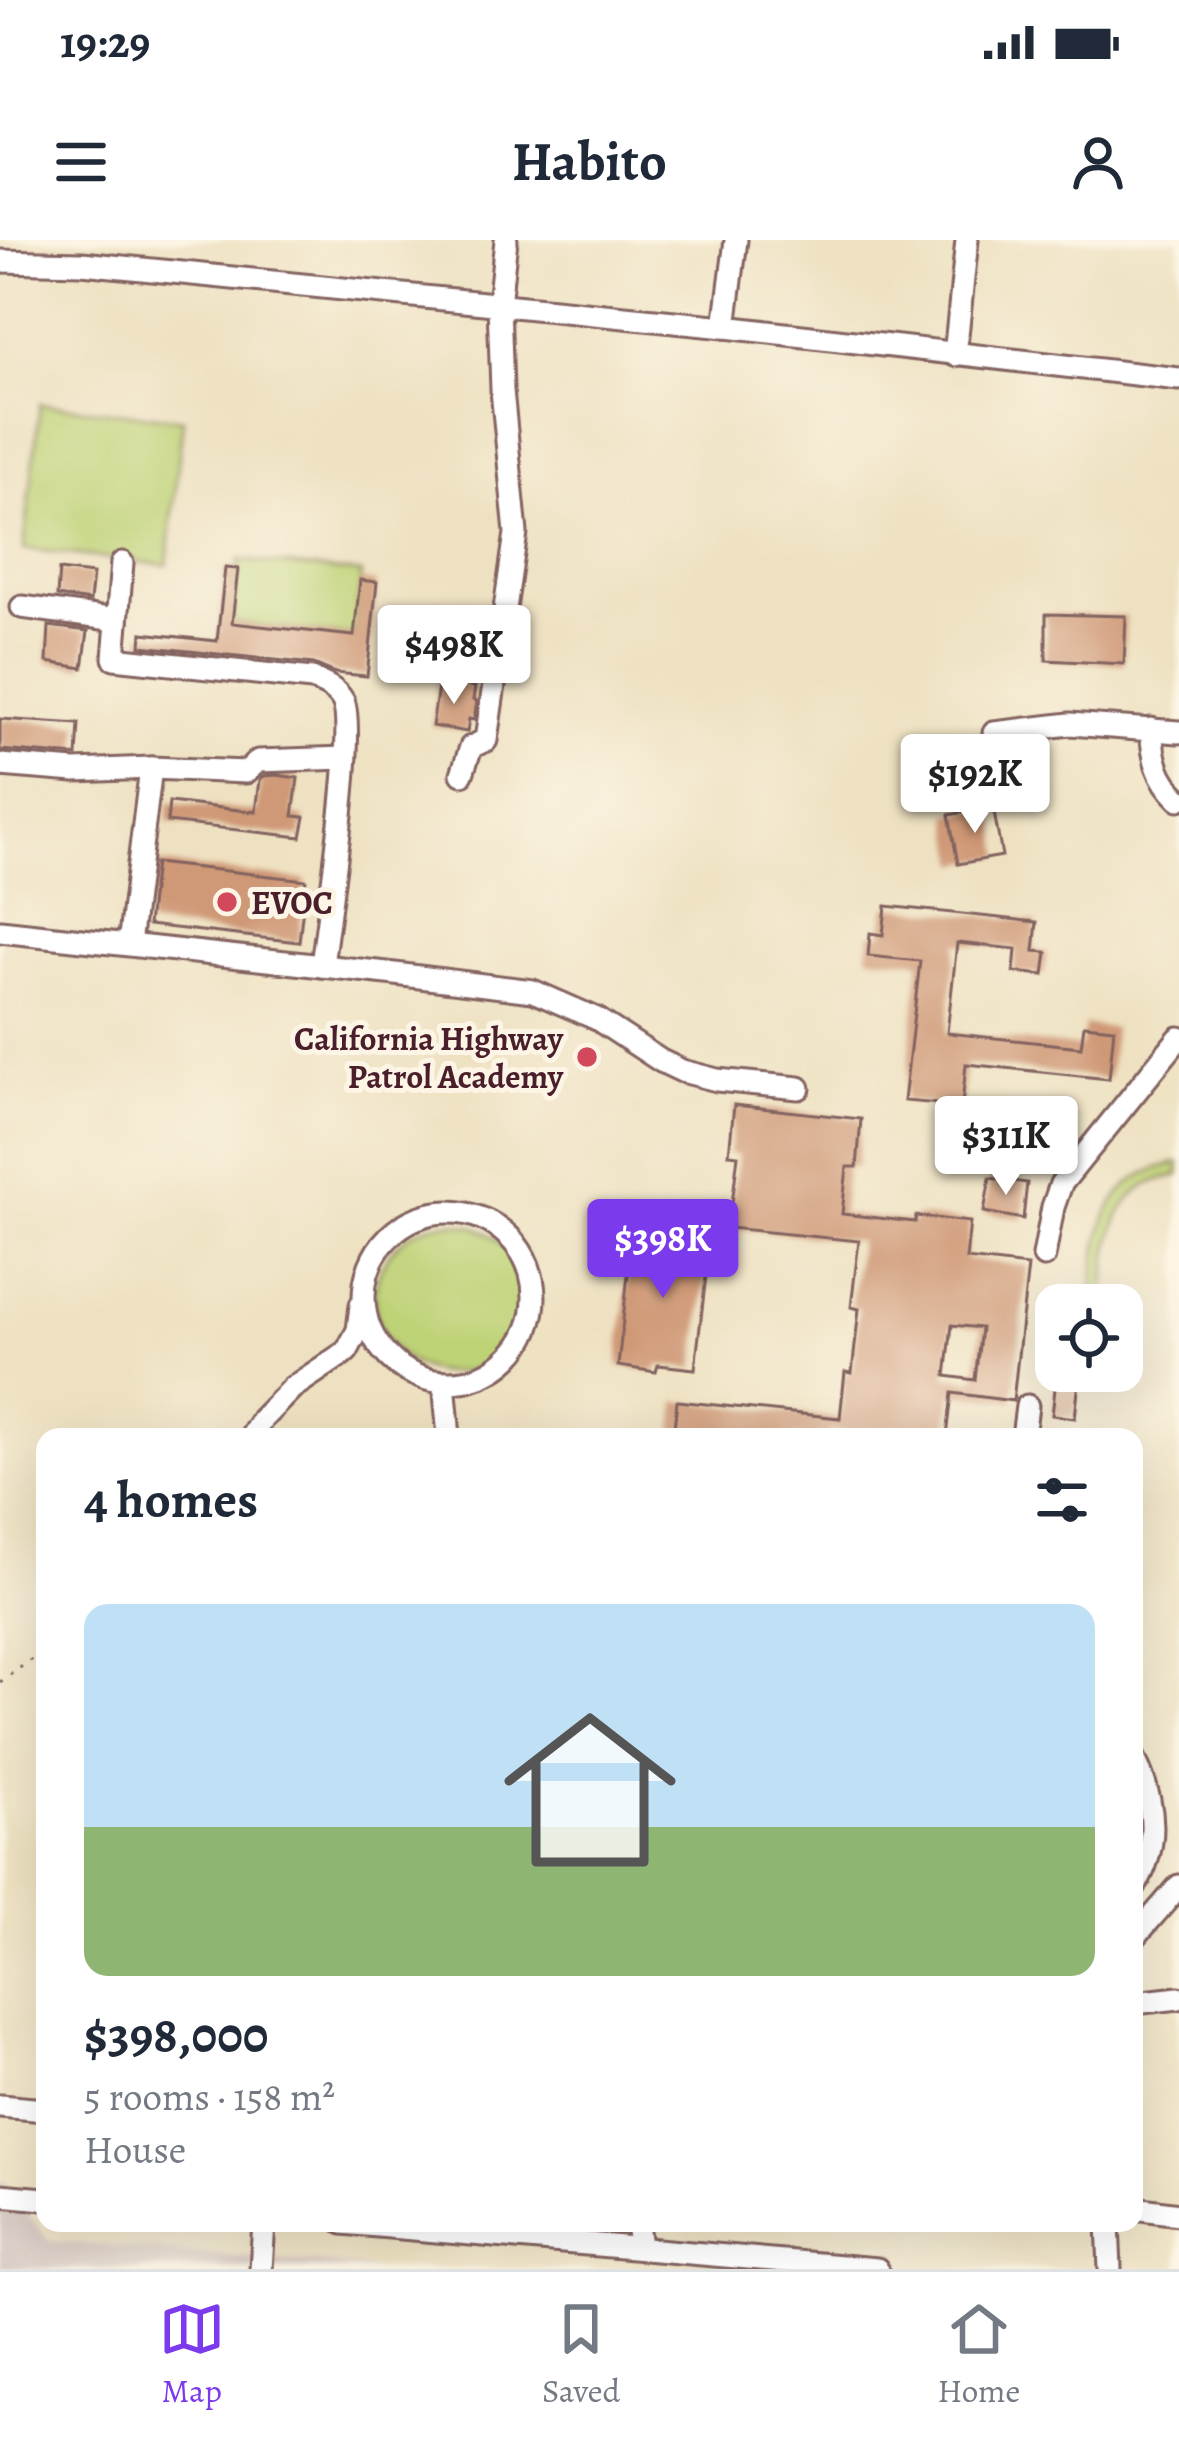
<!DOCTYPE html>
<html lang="en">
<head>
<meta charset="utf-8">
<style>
	body { margin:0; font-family:Alegreya,serif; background:#f6f6f7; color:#1f2937; height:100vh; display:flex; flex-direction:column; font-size:45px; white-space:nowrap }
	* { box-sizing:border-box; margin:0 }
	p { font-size:39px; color:#747a83 }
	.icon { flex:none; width:66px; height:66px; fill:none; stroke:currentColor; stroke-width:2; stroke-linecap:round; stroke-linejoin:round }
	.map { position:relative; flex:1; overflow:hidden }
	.panel { position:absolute; left:36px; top:1188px; width:1107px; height:804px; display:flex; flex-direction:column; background:#fff; border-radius:24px; box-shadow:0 12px 48px #0002 }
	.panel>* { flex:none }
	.buttons { position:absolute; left:1035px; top:1044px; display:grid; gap:24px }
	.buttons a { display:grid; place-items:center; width:108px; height:108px; border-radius:24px; background:#fff; box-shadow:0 12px 48px #0002; font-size:60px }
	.price { position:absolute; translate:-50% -102px; padding:0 27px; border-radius:12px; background:#fff; color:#222; font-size:39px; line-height:78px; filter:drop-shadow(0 3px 6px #0008) }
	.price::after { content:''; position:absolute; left:50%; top:72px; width:36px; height:27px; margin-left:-18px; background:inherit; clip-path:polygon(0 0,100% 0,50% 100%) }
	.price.current { background:#7c3aed; color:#fff }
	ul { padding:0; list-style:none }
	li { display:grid; align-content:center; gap:24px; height:636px; padding:0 48px }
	li span { display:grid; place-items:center; height:372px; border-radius:24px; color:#555 }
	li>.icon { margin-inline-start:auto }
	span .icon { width:216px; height:216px; fill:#fffc; stroke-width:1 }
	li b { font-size:51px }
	h2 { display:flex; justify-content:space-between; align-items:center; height:144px; padding:0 48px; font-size:51px }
	.status { display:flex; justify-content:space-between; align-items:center; height:84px; padding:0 60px; background:#fff; direction:ltr }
	.status svg { height:33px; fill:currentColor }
	header { display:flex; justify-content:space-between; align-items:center; height:156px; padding:0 48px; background:#fff; font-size:54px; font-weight:700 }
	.dock { display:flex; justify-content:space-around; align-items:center; height:168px; border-top:3px solid #e0e1e3; background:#fff; font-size:33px; color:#747a83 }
	.dock a { display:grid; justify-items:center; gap:6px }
	.dock .current { color:#7c3aed }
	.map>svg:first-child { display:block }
	.industrial { fill:#cfc0bb }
	.green { fill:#bed276; stroke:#847850; stroke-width:3 }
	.building { fill:#cf9876; fill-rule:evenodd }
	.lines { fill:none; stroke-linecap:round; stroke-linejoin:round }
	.minor-casing { stroke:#836360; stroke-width:27 }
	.path { stroke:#836360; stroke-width:3; stroke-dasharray:3 9; stroke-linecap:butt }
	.minor { stroke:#fff; stroke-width:21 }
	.poi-dot { fill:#d1495b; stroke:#fcf5e5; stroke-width:4.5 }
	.labels { text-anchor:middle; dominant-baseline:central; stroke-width:10; stroke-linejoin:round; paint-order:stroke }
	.poi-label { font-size:33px; font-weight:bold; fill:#4a1f2b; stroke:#fcf5e5; text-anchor:start }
</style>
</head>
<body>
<div class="status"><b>19:29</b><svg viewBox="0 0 49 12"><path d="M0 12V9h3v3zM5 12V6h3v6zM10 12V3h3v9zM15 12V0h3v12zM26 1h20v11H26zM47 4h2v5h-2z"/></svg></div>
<header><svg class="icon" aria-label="menu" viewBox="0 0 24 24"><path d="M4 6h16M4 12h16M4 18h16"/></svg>Habito<svg class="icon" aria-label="person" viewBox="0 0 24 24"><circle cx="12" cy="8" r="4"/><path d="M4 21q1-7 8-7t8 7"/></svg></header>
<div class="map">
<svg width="1179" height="2029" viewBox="0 0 1179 2029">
	<rect width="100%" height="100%" fill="#fcf5e5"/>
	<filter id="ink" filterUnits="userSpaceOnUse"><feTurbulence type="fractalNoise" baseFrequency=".00833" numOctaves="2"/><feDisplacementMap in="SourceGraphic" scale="24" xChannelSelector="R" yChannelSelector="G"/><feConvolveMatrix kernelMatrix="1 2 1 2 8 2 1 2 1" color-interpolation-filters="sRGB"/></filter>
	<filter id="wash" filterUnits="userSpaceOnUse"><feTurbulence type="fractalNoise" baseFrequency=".004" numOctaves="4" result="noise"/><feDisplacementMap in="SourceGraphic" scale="48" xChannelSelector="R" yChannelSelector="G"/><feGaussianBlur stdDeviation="2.7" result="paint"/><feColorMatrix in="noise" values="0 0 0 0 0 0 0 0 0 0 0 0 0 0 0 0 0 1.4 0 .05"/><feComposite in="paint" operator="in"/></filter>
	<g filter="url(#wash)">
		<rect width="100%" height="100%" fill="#eee1c1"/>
		<polygon class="industrial" points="0,1938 49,2001 384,2029 0,2029"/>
		<g class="green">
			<polygon points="40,164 183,179 167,325 24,309"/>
			<polygon points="239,320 361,333 354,396 232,383"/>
			<path d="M1179,923V935C1107,945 1109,1008 1103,1065H1091C1098,999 1098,936 1179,923Z"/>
			<circle cx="450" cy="1058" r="75"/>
		</g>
		<g id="blocks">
			<g class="building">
				<polygon points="225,328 238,329 232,383 354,396 360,340 377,342 367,436 335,433 314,424 141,406 142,393 217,401"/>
				<polygon points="59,330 93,334 90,361 57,356"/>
				<polygon points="1046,374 1126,376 1124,424 1046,420"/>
				<polygon points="49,386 88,391 83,428 47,422"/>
				<polygon points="439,441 475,447 473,460 477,461 474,480 469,479 467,492 432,486"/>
				<polygon points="0,479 79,484 77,516 0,510"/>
				<polygon points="276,535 298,538 293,576 305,577 301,597 167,582 169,562 256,572 260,540 264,536"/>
				<polygon points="993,567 1002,616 958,624 949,575"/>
				<polygon points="155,623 306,640 299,702 148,685"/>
				<polygon points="886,666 1037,682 1034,711 1047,712 1044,735 1014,732 1016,709 957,703 947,793 1081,807 1084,785 1114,788 1109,839 966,824 962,866 904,861 920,721 868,716 870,693 883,695"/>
				<path d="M734,865L861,879L857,927H847L842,974L915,982L916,976L970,982L966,1019L1028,1026L1013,1161L952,1153L947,1197L893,1193L892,1197H881L829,1191V1197H673L677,1161L840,1178L845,1132L852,1133L859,1069L851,1067L859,1001L729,988L738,915L729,914ZM952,1085L981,1088L975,1140L946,1136Z"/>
				<polygon points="990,938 1027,943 1023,979 984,972"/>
				<polygon points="633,988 671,991 670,998 710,1002 695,1129 658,1125 656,1132 618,1126"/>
				<polygon points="1057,1131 1080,1131 1075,1178 1052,1175"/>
			</g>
		</g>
	</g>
	<g filter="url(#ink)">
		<use href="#blocks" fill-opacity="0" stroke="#836360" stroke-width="3"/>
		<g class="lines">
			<defs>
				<g id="minor">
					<polyline points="0,21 82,23 725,87 1179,139"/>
					<polyline points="725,87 736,0"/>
					<polyline points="955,115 967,0"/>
					<path d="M122,323L114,418L312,439C324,444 337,449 343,461C357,489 327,682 322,726"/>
					<polyline points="22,367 117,380"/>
					<path d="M1151,489C1153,518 1157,538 1179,559"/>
					<polyline points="994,493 1070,484 1179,492"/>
					<polyline points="0,525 75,531 151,528"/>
					<polyline points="462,534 471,507 486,500 516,293 502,150 499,65 506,0"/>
					<polyline points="0,691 387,733 533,751 597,779 661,821 682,831 717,840 799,848"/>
					<polyline points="129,704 151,528 246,532 258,521 345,518"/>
					<circle cx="449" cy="1057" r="85"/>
					<polyline points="1044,1016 1053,967 1061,944 1179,798"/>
					<polyline points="444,1142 449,1197"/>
					<polyline points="251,1197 262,1179 292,1148 347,1111 358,1090 361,1065"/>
					<polyline points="1023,1197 1027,1166"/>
					<path d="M1134,1518C1155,1561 1161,1605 1134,1647"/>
					<polyline points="1134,1698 1179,1646"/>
					<polyline points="1134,1763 1179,1758"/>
					<polyline points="0,1866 45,1870"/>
					<polyline points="0,1955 45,1959"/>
					<polyline points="1134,1968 1179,1974"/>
					<polyline points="343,1983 877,2029"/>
					<polyline points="637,1983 640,2007"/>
					<polyline points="1108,1983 1110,2029"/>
					<polyline points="261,2029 264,1983"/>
				</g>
			</defs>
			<use href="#minor" class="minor-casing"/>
			<polyline class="path" points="0,1442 45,1410"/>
			<use href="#minor" class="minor"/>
		</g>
	</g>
	<g class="poi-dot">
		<circle cx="227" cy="662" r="12"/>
		<circle cx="587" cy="817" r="12"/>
	</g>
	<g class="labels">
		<g class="poi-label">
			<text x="251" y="662">EVOC</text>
			<text x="563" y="798" text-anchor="end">California Highway<tspan x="563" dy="38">Patrol Academy</tspan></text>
		</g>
	</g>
</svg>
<div class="buttons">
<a><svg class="icon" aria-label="locate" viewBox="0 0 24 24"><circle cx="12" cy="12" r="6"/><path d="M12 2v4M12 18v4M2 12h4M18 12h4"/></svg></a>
</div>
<b class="price" style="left:454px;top:467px">$498K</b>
<b class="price" style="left:975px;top:596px">$192K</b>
<b class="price" style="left:1006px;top:958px">$311K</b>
<b class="price current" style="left:663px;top:1061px">$398K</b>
<section class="panel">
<h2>4 homes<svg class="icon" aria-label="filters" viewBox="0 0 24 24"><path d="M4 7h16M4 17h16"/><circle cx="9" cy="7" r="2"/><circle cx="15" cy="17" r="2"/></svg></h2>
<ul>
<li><span style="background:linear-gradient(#bfe0f5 60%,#8fb573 0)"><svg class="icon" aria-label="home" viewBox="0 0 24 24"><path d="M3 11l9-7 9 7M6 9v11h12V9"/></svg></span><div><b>$398,000</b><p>5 rooms · 158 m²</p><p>House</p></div></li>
</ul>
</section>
</div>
<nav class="dock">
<a class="current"><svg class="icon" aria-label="map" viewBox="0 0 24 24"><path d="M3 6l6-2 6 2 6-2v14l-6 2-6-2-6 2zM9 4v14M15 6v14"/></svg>Map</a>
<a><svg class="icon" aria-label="saved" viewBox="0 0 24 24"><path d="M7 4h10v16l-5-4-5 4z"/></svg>Saved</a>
<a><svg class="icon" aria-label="home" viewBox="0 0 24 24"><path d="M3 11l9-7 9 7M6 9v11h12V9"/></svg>Home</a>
</nav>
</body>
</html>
